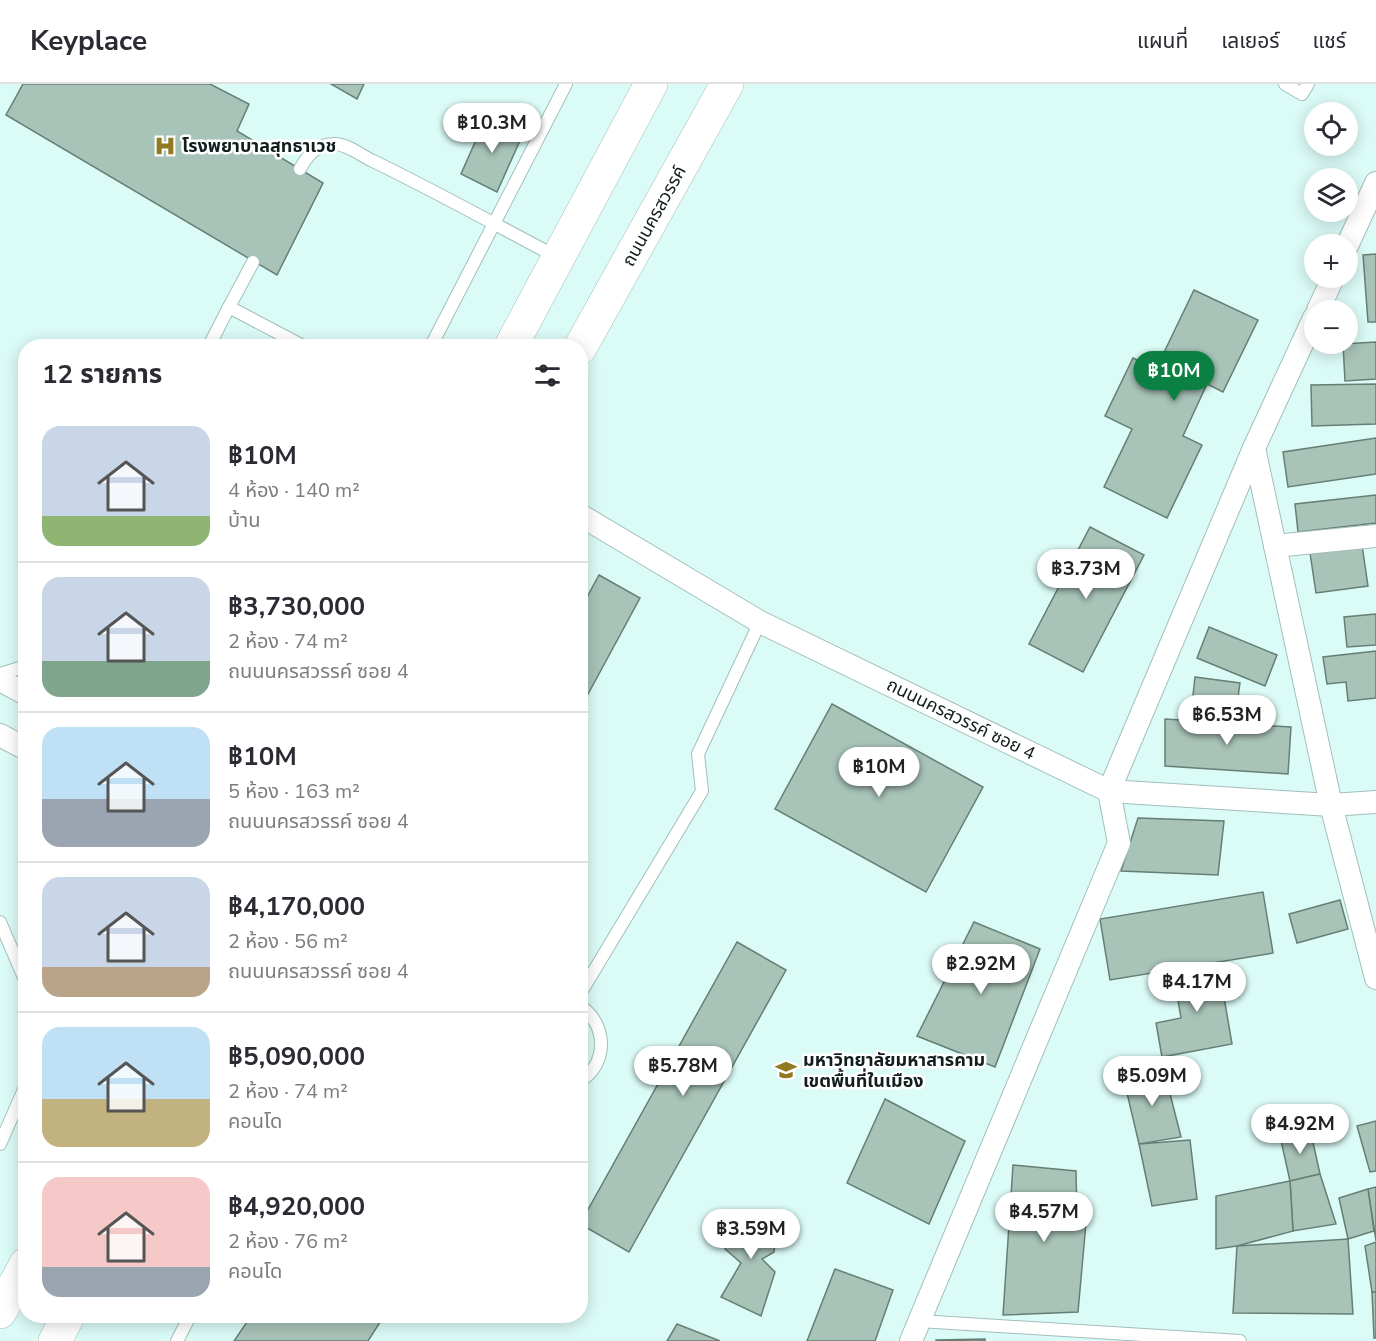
<!DOCTYPE html>
<html lang="th">
<head>
<meta charset="utf-8">
<style>
	body { margin:0; font-family:"Nunito Sans","Noto Sans Thai",sans-serif; background:#f2f2f3; color:#2b2b33; height:100vh; display:flex; flex-direction:column; font-size:22px; white-space:nowrap }
	* { box-sizing:border-box; margin:0 }
	p { font-size:20px; color:#7c7c81 }
	.icon { flex:none; width:33px; height:33px; fill:none; stroke:currentColor; stroke-width:2; stroke-linecap:round; stroke-linejoin:round }
	.map { position:relative; flex:1; overflow:hidden }
	.side { position:absolute; left:18px; top:255px; width:570px; height:984px; display:flex; flex-direction:column; background:#fff; border-radius:24px; box-shadow:0 3px 15px #0003 }
	.side>* { flex:none }
	.fabs { position:absolute; left:1304px; top:18px; display:grid; gap:12px }
	.fabs a { display:grid; place-items:center; width:54px; height:54px; border-radius:50%; background:#fff; box-shadow:0 3px 15px #0003; font-size:30px }
	.price { position:absolute; translate:-50% -51px; padding:0 14px; border-radius:21px; background:#fff; color:#222; font-size:20px; line-height:39px; filter:drop-shadow(0 2px 3px #0008) }
	.price::after { content:''; position:absolute; left:50%; top:36px; width:18px; height:14px; margin-left:-9px; background:inherit; clip-path:polygon(0 0,100% 0,50% 100%) }
	.price.on { background:#0b8043; color:#fff }
	ul { padding:0; list-style:none }
	li { display:flex; align-items:center; gap:18px; height:150px; padding:0 24px }
	li+li { border-top:2px solid #e1e1e2 }
	li span { display:grid; place-items:center; flex:none; width:168px; height:120px; border-radius:18px; color:#555 }
	li>.icon { margin-inline-start:auto }
	span .icon { width:72px; height:72px; fill:#fffc; stroke-width:1 }
	li b { font-size:26px }
	h2 { display:flex; justify-content:space-between; align-items:center; height:72px; padding:0 24px; font-size:26px }
	header { display:flex; align-items:center; gap:36px; box-sizing:border-box; height:84px; padding:0 30px; background:#fff; border-bottom:2px solid #e1e1e2 }
	header strong { font-size:28px }
	nav { display:flex; gap:33px; margin-inline-start:auto; font-size:21px }
	.map>svg:first-child { display:block }
	.building { fill:#a8c3b8; stroke:#667f75; stroke-width:1.5 }
	.lines { fill:none; stroke-linecap:round; stroke-linejoin:round }
	.service-casing { stroke:#a1bfbc; stroke-width:14 }
	.minor-casing { stroke:#a1bfbc; stroke-width:24 }
	.primary-casing { stroke:#a1bfbc; stroke-width:34 }
	.service { stroke:#fff; stroke-width:12 }
	.minor { stroke:#fff; stroke-width:22 }
	.primary { stroke:#fff; stroke-width:33 }
	.labels { text-anchor:middle; dominant-baseline:central; stroke-width:5; stroke-linejoin:round; paint-order:stroke }
	.poi-label { font-size:18px; font-weight:bold; fill:#121e1d; stroke:#fff; text-anchor:start }
	.street-label { font-size:18px; fill:#121e1d; stroke:#fff }
</style>
</head>
<body>
<header>
<strong>Keyplace</strong>
<nav><a>แผนที่</a><a>เลเยอร์</a><a>แชร์</a></nav>
</header>
<div class="map">
<svg width="1376" height="1257" viewBox="0 0 1376 1257">
	<rect width="100%" height="100%" fill="#dbfbf7"/>
	<g class="building">
		<polygon points="23,0 210,0 249,20 237,47 323,99 277,191 6,31"/>
		<polygon points="331,0 364,0 357,15"/>
		<polygon points="487,31 522,52 497,108 461,90"/>
		<polygon points="1376,170 1376,238 1368,238 1363,171"/>
		<polygon points="1194,206 1258,236 1223,308 1207,300 1183,352 1202,361 1167,434 1104,403 1132,345 1105,332 1133,274 1156,285"/>
		<polygon points="1376,258 1376,295 1345,297 1343,260"/>
		<polygon points="1376,300 1376,340 1312,342 1311,301"/>
		<polygon points="1376,354 1376,390 1288,403 1283,368"/>
		<polygon points="1376,411 1376,439 1298,448 1295,420"/>
		<polygon points="1090,443 1144,471 1083,588 1029,560"/>
		<polygon points="1362,461 1368,502 1316,509 1310,469"/>
		<polygon points="599,491 640,514 580,625 580,526"/>
		<polygon points="1376,530 1376,561 1347,563 1344,533"/>
		<polygon points="1209,543 1277,571 1265,602 1197,574"/>
		<polygon points="1376,567 1376,614 1348,617 1346,598 1327,600 1323,573"/>
		<polygon points="1195,593 1240,599 1235,635 1191,629"/>
		<polygon points="832,620 983,703 926,808 775,725"/>
		<polygon points="1165,635 1291,643 1288,690 1165,682"/>
		<polygon points="1138,734 1224,737 1218,791 1121,787"/>
		<polygon points="1263,808 1273,869 1110,896 1100,835"/>
		<polygon points="1340,816 1348,845 1297,859 1289,830"/>
		<polygon points="974,838 1040,865 995,983 917,952"/>
		<polygon points="737,858 786,886 629,1168 580,1140"/>
		<polygon points="1218,878 1232,960 1162,973 1156,939 1181,934 1173,886"/>
		<polygon points="1164,986 1181,1053 1139,1060 1123,992"/>
		<polygon points="885,1015 965,1057 929,1140 847,1099"/>
		<polygon points="1376,1037 1376,1087 1370,1088 1357,1042"/>
		<polygon points="1310,1045 1320,1090 1290,1097 1280,1052"/>
		<polygon points="1190,1056 1197,1115 1152,1122 1139,1060"/>
		<polygon points="1013,1081 1076,1087 1077,1133 1086,1139 1078,1228 1003,1231"/>
		<polygon points="1320,1090 1336,1140 1293,1147 1290,1097"/>
		<polygon points="1290,1097 1293,1147 1237,1162 1216,1165 1216,1112"/>
		<polygon points="1376,1103 1376,1157 1368,1105"/>
		<polygon points="1368,1105 1374,1147 1348,1155 1339,1114"/>
		<polygon points="765,1129 776,1143 774,1168 762,1175 775,1188 761,1232 721,1213 741,1179 725,1165 726,1148 737,1130"/>
		<polygon points="1348,1155 1353,1230 1233,1229 1237,1162"/>
		<polygon points="1376,1158 1376,1208 1372,1208 1365,1162"/>
		<polygon points="835,1185 893,1206 875,1257 807,1257"/>
		<polygon points="1372,1208 1376,1208 1376,1254 1374,1254"/>
		<polygon points="251,1232 384,1232 368,1257 234,1257"/>
		<polygon points="677,1240 720,1257 667,1257"/>
		<polygon points="985,1255 985,1257 936,1257 936,1256"/>
	</g>
	<g class="lines">
		<defs>
			<g id="service">
				<polyline points="1285,0 1302,10 1308,0"/>
				<path d="M300,85C308,70 317,60 335,60C347,60 362,72 373,77C435,107 496,141 557,173"/>
				<polyline points="253,178 229,223 303,262"/>
				<polyline points="209,262 229,223"/>
				<polyline points="431,262 566,0"/>
				<polyline points="0,590 26,582"/>
				<polyline points="0,838 26,898"/>
				<polyline points="580,910 702,707 698,670 760,538"/>
				<path d="M580,922C607,939 609,980 580,997"/>
				<polyline points="0,1060 26,1001"/>
				<polyline points="919,1237 1240,1257"/>
				<polyline points="177,1257 190,1232"/>
			</g>
			<g id="minor">
				<polyline points="1347,162 1376,99"/>
				<polyline points="1318,226 1333,194"/>
				<polyline points="1254,364 1331,721 1376,894"/>
				<polyline points="580,431 760,538 1109,707 1331,721 1376,718"/>
				<polyline points="1275,462 1376,452"/>
				<polyline points="0,596 26,610"/>
				<polyline points="0,651 26,665"/>
				<polyline points="911,1257 1119,759 1109,707 1254,364 1314,234"/>
			</g>
			<g id="primary">
				<polyline points="511,262 651,0"/>
				<polyline points="580,264 727,0"/>
				<polyline points="0,1228 26,1180"/>
				<polyline points="55,1257 68,1232"/>
			</g>
		</defs>
		<use href="#service" class="service-casing"/>
		<use href="#minor" class="minor-casing"/>
		<use href="#primary" class="primary-casing"/>
		<use href="#service" class="service"/>
		<use href="#minor" class="minor"/>
		<use href="#primary" class="primary"/>
	</g>
	<defs>
		<symbol id="hospital-bare" viewBox="-9 -9 18 18"><path d="M-5-5h3v3.5h4V-5h3V5h-3V1.5h-4V5h-3Z" fill="#927a21" stroke="#fff" stroke-width="2.5" paint-order="stroke"/></symbol>
		<symbol id="university-bare" viewBox="-9 -9 18 18"><path d="M0-5L7-2L0 1L-7-2ZM-4 1L0 2.5L4 1V4Q0 6-4 4Z" fill="#927a21" stroke="#fff" stroke-width="2.5" paint-order="stroke"/></symbol>
	</defs>
	<g fill-rule="evenodd">
		<use href="#hospital-bare" x="150" y="47" width="30" height="30"/>
		<use href="#university-bare" x="771" y="971" width="30" height="30"/>
	</g>
	<g class="labels">
		<g class="poi-label">
			<text x="182" y="62">โรงพยาบาลสุทธาเวช</text>
			<text x="803" y="976">มหาวิทยาลัยมหาสารคาม<tspan x="803" dy="21">เขตพื้นที่ในเมือง</tspan></text>
		</g>
		<g class="street-label">
			<text transform="translate(654 132) rotate(-61)">ถนนนครสวรรค์</text>
			<text transform="translate(961 635) rotate(26)">ถนนนครสวรรค์ ซอย 4</text>
		</g>
	</g>
</svg>
<div class="fabs">
<a><svg class="icon" aria-label="locate" viewBox="0 0 24 24"><circle cx="12" cy="12" r="6"/><path d="M12 2v4M12 18v4M2 12h4M18 12h4"/></svg></a>
<a><svg class="icon" aria-label="layers" viewBox="0 0 24 24"><path d="M12 4l9 5-9 5-9-5zM3 14l9 5 9-5"/></svg></a>
<a>+</a>
<a>−</a>
</div>
<b class="price" style="left:492px;top:70px">฿10.3M</b>
<b class="price on" style="left:1174px;top:318px">฿10M</b>
<b class="price" style="left:1086px;top:516px">฿3.73M</b>
<b class="price" style="left:1227px;top:662px">฿6.53M</b>
<b class="price" style="left:879px;top:714px">฿10M</b>
<b class="price" style="left:981px;top:911px">฿2.92M</b>
<b class="price" style="left:1197px;top:929px">฿4.17M</b>
<b class="price" style="left:683px;top:1013px">฿5.78M</b>
<b class="price" style="left:1152px;top:1023px">฿5.09M</b>
<b class="price" style="left:1300px;top:1071px">฿4.92M</b>
<b class="price" style="left:1044px;top:1159px">฿4.57M</b>
<b class="price" style="left:751px;top:1176px">฿3.59M</b>
<section class="side">
<h2>12 รายการ<svg class="icon" aria-label="filters" viewBox="0 0 24 24"><path d="M4 7h16M4 17h16"/><circle cx="9" cy="7" r="2"/><circle cx="15" cy="17" r="2"/></svg></h2>
<ul>
<li><span style="background:linear-gradient(#c9d6e8 75%,#8fb573 0)"><svg class="icon" aria-label="home" viewBox="0 0 24 24"><path d="M3 11l9-7 9 7M6 9v11h12V9"/></svg></span><div><b>฿10M</b><p>4 ห้อง · 140 m²</p><p>บ้าน</p></div></li>
<li><span style="background:linear-gradient(#c9d6e8 70%,#7fa58c 0)"><svg class="icon" aria-label="home" viewBox="0 0 24 24"><path d="M3 11l9-7 9 7M6 9v11h12V9"/></svg></span><div><b>฿3,730,000</b><p>2 ห้อง · 74 m²</p><p>ถนนนครสวรรค์ ซอย 4</p></div></li>
<li><span style="background:linear-gradient(#bfe0f5 60%,#9aa5b1 0)"><svg class="icon" aria-label="home" viewBox="0 0 24 24"><path d="M3 11l9-7 9 7M6 9v11h12V9"/></svg></span><div><b>฿10M</b><p>5 ห้อง · 163 m²</p><p>ถนนนครสวรรค์ ซอย 4</p></div></li>
<li><span style="background:linear-gradient(#c9d6e8 75%,#b9a48a 0)"><svg class="icon" aria-label="home" viewBox="0 0 24 24"><path d="M3 11l9-7 9 7M6 9v11h12V9"/></svg></span><div><b>฿4,170,000</b><p>2 ห้อง · 56 m²</p><p>ถนนนครสวรรค์ ซอย 4</p></div></li>
<li><span style="background:linear-gradient(#bfe0f5 60%,#c2b280 0)"><svg class="icon" aria-label="home" viewBox="0 0 24 24"><path d="M3 11l9-7 9 7M6 9v11h12V9"/></svg></span><div><b>฿5,090,000</b><p>2 ห้อง · 74 m²</p><p>คอนโด</p></div></li>
<li><span style="background:linear-gradient(#f6c9c9 75%,#9aa5b1 0)"><svg class="icon" aria-label="home" viewBox="0 0 24 24"><path d="M3 11l9-7 9 7M6 9v11h12V9"/></svg></span><div><b>฿4,920,000</b><p>2 ห้อง · 76 m²</p><p>คอนโด</p></div></li>
</ul>
</section>
</div>
</body>
</html>
